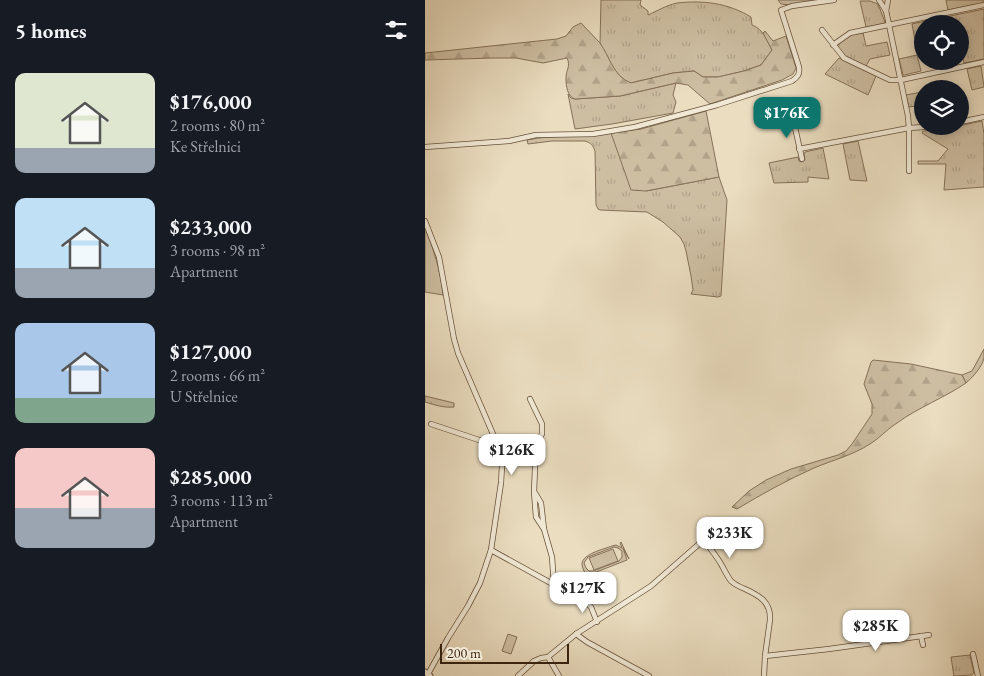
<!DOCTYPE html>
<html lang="en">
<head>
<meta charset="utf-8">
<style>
	body { margin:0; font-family:"EB Garamond",serif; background:#242831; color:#f1f3f6; height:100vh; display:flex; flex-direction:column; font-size:19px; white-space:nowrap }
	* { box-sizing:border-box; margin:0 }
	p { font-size:16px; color:#9ea1a6 }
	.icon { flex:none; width:28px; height:28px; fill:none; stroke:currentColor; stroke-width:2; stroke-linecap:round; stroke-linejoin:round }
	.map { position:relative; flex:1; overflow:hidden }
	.details { display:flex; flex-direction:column; background:#171b24; width:425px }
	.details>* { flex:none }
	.buttons { position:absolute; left:489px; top:15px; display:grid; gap:10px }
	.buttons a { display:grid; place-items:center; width:55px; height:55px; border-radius:50%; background:#171b24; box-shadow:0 2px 12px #0003; font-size:25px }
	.scale { position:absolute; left:15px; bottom:12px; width:129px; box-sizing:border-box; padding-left:5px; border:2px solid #3d240f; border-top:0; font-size:14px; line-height:18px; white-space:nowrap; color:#3d240f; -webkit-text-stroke:4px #f1e9d6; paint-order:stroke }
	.price { position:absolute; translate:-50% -42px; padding:0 11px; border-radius:10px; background:#fff; color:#222; font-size:16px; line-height:32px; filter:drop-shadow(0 1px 2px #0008) }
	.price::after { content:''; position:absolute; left:50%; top:30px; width:15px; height:11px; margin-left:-8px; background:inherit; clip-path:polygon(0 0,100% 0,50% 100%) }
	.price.current { background:#0f766e; color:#fff }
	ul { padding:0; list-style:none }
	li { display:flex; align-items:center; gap:15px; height:125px; padding:0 15px }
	li span { display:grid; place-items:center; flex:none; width:140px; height:100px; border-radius:10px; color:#555 }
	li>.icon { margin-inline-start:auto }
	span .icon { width:60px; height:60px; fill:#fffc; stroke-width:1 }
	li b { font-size:21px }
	h2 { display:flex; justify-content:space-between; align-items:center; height:60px; padding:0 15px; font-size:21px }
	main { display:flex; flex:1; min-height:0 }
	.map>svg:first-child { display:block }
	.grass { fill:url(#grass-tufts); stroke:#857158 }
	.forest { fill:url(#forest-firs); stroke:#857158 }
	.pitch { fill:#cdbea2; stroke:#857158; fill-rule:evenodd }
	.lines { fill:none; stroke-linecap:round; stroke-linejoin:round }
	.minor-casing { stroke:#68523b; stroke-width:6 }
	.tertiary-casing { stroke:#68523b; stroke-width:7 }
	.minor { stroke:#f1e9d6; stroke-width:4.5 }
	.tertiary { stroke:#f1e9d6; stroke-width:5 }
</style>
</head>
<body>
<main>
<section class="details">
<h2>5 homes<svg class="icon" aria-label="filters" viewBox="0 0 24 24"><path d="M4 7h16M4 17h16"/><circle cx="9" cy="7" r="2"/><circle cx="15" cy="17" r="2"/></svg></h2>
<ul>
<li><span style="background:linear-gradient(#dfe7d0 75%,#9aa5b1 0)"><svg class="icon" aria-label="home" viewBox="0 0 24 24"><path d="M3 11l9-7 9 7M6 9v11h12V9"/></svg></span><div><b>$176,000</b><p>2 rooms · 80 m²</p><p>Ke Střelnici</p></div></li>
<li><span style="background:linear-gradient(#bfe0f5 70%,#9aa5b1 0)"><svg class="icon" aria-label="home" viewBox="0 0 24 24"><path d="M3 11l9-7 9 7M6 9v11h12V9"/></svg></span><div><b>$233,000</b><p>3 rooms · 98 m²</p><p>Apartment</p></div></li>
<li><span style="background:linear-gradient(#a9c7e8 75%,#7fa58c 0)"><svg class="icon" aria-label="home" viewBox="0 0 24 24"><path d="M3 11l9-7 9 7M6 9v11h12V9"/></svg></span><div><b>$127,000</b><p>2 rooms · 66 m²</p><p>U Střelnice</p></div></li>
<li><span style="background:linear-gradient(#f6c9c9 60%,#9aa5b1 0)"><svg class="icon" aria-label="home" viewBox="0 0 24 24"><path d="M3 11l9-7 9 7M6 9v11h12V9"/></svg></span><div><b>$285,000</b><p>3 rooms · 113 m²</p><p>Apartment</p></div></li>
</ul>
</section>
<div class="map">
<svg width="559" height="676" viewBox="0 0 559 676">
	<defs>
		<pattern id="grass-tufts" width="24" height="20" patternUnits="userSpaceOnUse" patternTransform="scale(1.25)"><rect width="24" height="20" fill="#cdbea2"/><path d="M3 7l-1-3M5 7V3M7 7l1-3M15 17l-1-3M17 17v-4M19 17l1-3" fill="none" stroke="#b1a38a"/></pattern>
		<pattern id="forest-firs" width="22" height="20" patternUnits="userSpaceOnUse" patternTransform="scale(1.25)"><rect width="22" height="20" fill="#cdbea2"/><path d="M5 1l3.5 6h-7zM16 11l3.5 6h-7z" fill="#b1a38a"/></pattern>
	</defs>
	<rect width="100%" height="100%" fill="#eaddc0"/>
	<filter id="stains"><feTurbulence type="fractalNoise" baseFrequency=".004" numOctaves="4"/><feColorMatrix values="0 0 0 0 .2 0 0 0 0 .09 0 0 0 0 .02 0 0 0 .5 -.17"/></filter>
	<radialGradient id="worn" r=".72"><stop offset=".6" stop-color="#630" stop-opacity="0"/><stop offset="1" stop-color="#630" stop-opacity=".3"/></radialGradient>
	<g class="grass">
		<path d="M176,0H216L215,5L223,11V15C232,11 242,5 252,3C278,0 303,3 326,17L327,25C338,29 342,40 347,50L336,65L319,71L293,77H278L269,71L248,73L206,83L200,81L191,72L175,44Z"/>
		<polygon points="353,0 400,0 366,5 356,4"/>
		<polygon points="521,0 559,0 559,3 523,10"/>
		<polygon points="435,1 445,1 453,4 460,22 458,24 441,27"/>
		<polygon points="559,9 559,59 539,63 535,46 535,24 498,24 497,45 491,46 487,24"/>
		<polygon points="438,33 441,46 462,42 465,55 445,59 441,66 420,57 411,48 412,44 425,35"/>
		<polygon points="492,55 496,71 480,75 478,75 474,59"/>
		<polygon points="414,58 451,76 443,95 400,74"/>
		<polygon points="556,66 559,87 547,90 542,69"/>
		<polygon points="251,83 248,95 251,102 248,113 187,124 150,129 143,94 146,98 150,99 195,96"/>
		<polygon points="497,92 497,105 484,107 481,95"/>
		<path d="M557,121L559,134V187L519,190L521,164H493V161H513L523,149L497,133L498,131C518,131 537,125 557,121Z"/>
		<path d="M186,133L221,191L294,177L302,200L296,296L293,297L266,294L268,290L266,276L261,251L259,244L255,237L238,222L222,212L175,210L173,209L171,205L170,151C168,145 166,143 160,141H127L103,144L102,140C130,134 158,138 186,133Z"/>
		<polygon points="433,141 442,181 425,180 418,144"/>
		<polygon points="398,148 404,179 383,177 383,182 349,183 344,163 373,157 374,161 377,162 380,160 379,154 380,152"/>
		<path d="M559,349C559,352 559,355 559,358C557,367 548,377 541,383L537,375L547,371Z"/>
		<polygon points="545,655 549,672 547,675 529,676 526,657"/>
	</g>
	<g class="forest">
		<path d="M156,23C162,30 169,36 175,43C185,57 188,76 206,83L248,73L269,71L278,77H293L319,71L336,65L347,50L338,33L340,31L348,41L361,36L371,68L368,74L357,80L285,104L263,85L251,83L195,96L150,99C142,96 141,86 141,78C141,70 146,66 142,58L118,63L91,58H68L0,60V53L132,39L141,36L148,27Z"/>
		<polygon points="281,111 294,177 221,191 206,190 186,133 216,129"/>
		<path d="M448,360L486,364L537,375L541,383C519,398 494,407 472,423C462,429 455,438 445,444C428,455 408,460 389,468C362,480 337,494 312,509L307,507L324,491L341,480L366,469L413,455L421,451L427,444L447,414V404L439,384L446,362Z"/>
		<path d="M0,396L29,403V407C19,408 10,405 0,402Z"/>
	</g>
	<g class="pitch">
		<path d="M0,228C9,250 16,272 18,295L0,292Z"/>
		<path d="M196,542L204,559L198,548L202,560L161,576C160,572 157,568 157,564C157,554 179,549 187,546L191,545L197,548L195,543ZM189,547L193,548L197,551V557L194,561L168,571H164L161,568L159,563L163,557Z"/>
		<polygon points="188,549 193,561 169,570 164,558"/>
		<polygon points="83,634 92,637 86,654 77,651"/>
	</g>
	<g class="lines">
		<defs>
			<g id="minor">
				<polyline points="454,0 461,11"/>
				<polyline points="463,0 461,11 463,20 483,116 484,128 484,171"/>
				<polyline points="397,30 419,58 465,80 476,80 559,62"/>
				<polyline points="408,45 425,33 559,5"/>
				<polyline points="367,114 377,159"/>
				<polyline points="535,122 559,117"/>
				<path d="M0,147L84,141L111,135L168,134L210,127L292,105L367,81C373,77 375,74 374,67L356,10L367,6L409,0"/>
				<polyline points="374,149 484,128 513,126"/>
				<polyline points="0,221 14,257 29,339 33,353 74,448 77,466 76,483 66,550 55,583 43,606 23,638 3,674"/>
				<polyline points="105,399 117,424 117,434 111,444 109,492 111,517 119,529"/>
				<polyline points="6,424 54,440 81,440 111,444"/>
				<polyline points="110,493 116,503 119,529 127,557 129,585"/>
				<polyline points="66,550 162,603 166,607 172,622"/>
				<polyline points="151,634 162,642 224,676"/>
				<polyline points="496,636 498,645"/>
				<polyline points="548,654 553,676"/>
				<polyline points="340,656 404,649 504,635"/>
				<polyline points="123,657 134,676"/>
				<path d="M93,676L109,661L116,658L123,657L151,634L226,586L274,544L279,543L282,544C287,551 292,557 296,564C299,569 302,576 306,581C310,585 315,587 320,589C335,596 346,602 345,620L340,656L339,676"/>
			</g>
			<polyline id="tertiary" points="0,672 5,676"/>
		</defs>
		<use href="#minor" class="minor-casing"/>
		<use href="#tertiary" class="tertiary-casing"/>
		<use href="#minor" class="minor"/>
		<use href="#tertiary" class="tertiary"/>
	</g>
	<rect width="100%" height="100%" filter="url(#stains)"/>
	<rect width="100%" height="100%" fill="url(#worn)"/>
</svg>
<div class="buttons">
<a><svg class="icon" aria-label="locate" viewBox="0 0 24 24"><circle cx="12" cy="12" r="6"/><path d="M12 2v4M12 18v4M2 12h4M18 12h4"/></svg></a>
<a><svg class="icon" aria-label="layers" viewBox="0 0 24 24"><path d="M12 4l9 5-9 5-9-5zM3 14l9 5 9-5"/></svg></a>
</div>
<div class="scale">200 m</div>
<b class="price current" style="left:362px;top:139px">$176K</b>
<b class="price" style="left:87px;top:476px">$126K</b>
<b class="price" style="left:305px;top:559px">$233K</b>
<b class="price" style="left:158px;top:614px">$127K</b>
<b class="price" style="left:451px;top:652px">$285K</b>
</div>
</main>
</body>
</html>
